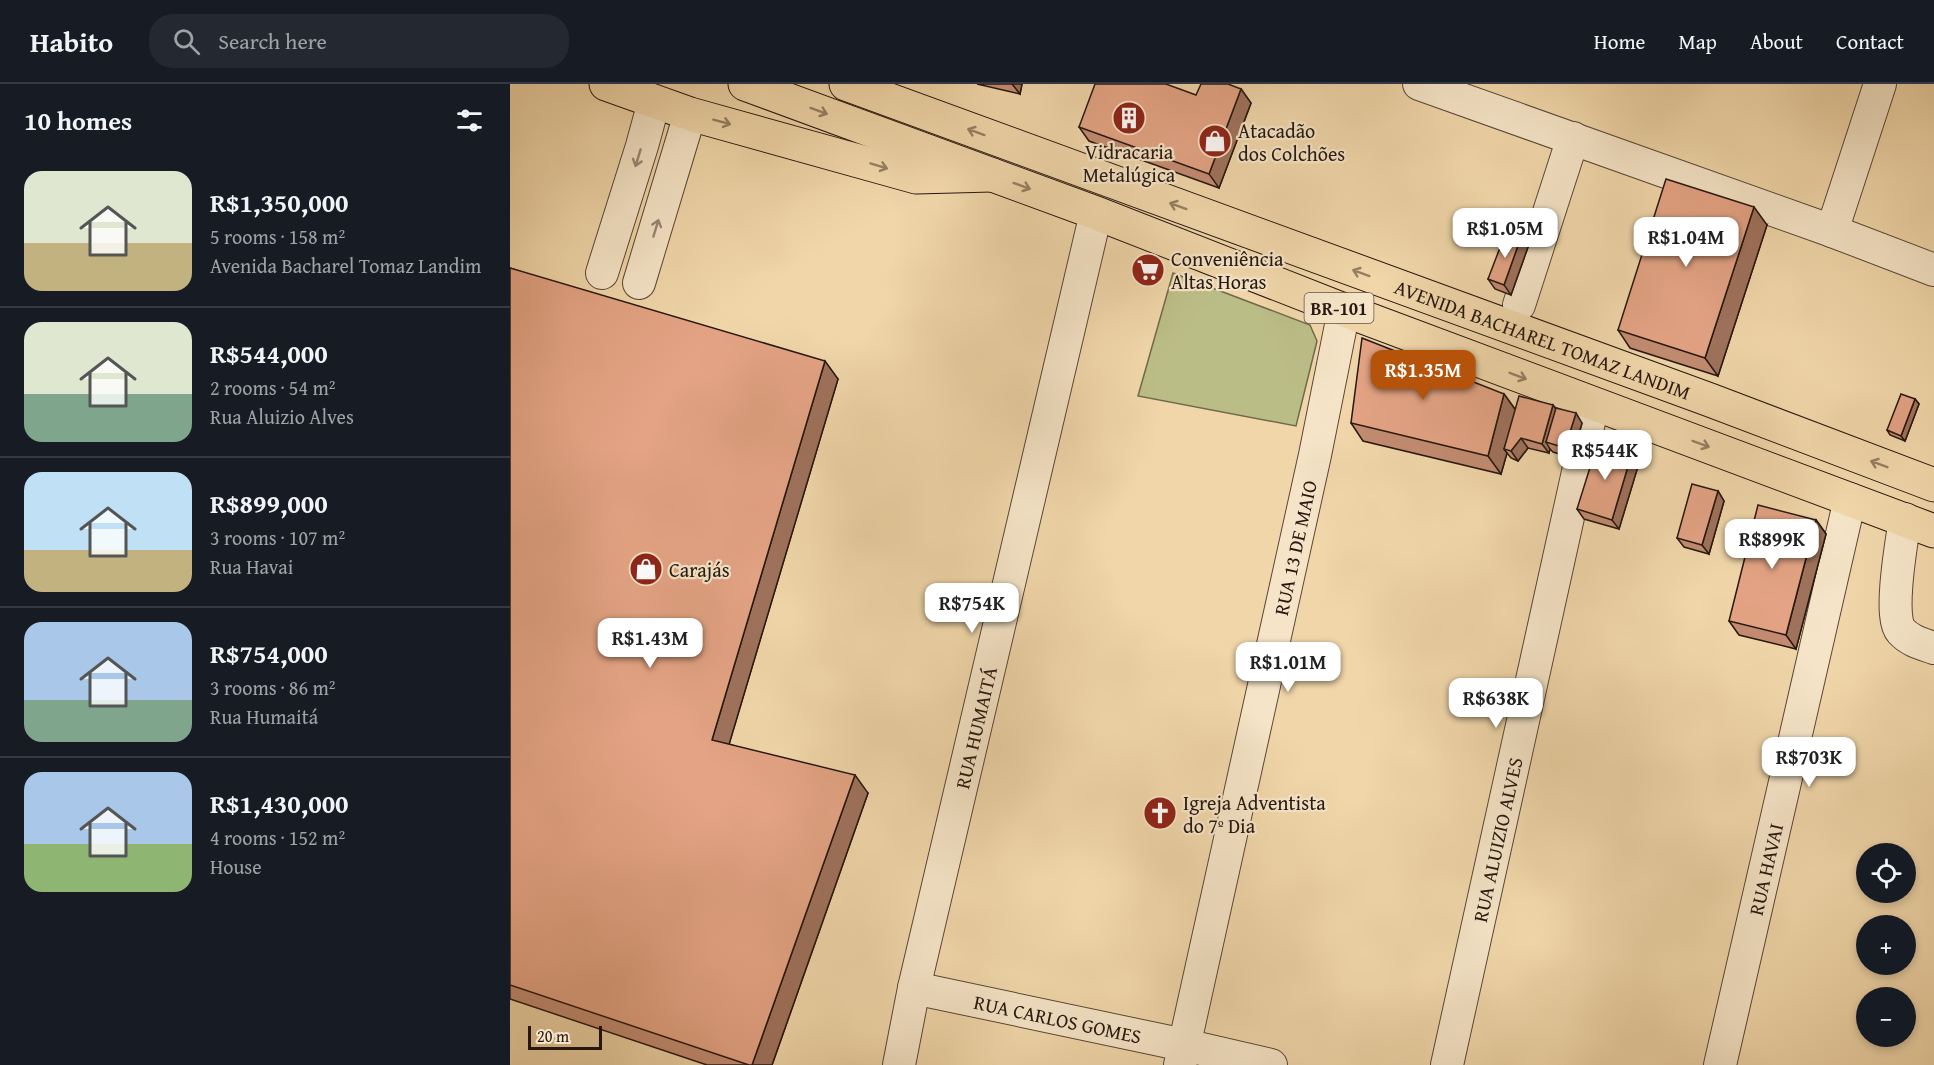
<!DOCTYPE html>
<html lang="en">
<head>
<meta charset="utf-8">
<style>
	body { margin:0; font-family:"Gentium Book Plus",serif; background:#242831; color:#f1f3f6; height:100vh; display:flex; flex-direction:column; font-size:22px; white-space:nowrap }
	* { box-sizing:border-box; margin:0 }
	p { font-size:20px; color:#9ea1a6 }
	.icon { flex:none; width:33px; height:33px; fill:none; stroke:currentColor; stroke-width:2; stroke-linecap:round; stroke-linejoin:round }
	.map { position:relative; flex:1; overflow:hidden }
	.details { display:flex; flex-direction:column; background:#171b24; width:510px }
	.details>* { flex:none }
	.tools { position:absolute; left:1346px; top:759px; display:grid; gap:12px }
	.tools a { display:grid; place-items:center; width:60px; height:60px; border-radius:50%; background:#171b24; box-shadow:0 3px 9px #0003; font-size:30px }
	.scale { position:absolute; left:18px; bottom:15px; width:74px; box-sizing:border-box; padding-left:6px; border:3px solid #261710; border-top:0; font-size:16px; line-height:21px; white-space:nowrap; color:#261710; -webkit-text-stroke:4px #f5e4c7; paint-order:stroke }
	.price { position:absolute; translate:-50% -51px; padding:0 14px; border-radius:12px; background:#fff; color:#222; font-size:20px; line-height:39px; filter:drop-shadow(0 2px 3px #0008) }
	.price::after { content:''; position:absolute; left:50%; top:36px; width:18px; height:14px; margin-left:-9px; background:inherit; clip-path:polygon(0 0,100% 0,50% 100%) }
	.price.current { background:#b45309; color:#fff }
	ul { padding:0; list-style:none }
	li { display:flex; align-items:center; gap:18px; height:150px; padding:0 24px }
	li+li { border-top:2px solid #363941 }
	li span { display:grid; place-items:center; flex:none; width:168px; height:120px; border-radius:18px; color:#555 }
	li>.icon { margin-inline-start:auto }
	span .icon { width:72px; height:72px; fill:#fffc; stroke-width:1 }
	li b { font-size:26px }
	h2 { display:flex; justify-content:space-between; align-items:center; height:72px; padding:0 24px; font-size:26px }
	header { display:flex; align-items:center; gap:36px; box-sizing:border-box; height:84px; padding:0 30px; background:#171b24; border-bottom:2px solid #363941 }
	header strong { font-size:28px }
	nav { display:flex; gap:33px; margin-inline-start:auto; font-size:21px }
	.search { width:420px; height:54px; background:#242831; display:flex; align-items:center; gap:15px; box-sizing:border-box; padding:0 21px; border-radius:24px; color:#9ea1a6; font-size:22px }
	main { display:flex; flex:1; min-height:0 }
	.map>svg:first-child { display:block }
	.green { fill:#bbbd87; stroke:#706a4c; stroke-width:1.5 }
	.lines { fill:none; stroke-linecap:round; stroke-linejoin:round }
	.minor-casing { stroke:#584736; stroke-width:34 }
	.major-casing { stroke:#261710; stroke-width:35 }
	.highway-casing { stroke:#261710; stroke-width:35 }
	.minor { stroke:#f5e4c7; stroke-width:32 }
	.major { stroke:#f0d6a9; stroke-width:33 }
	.highway { stroke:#f0d6a9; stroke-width:33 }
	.wall { fill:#c38c72; stroke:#261710; stroke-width:1.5 }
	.shaded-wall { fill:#9f725c; stroke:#261710; stroke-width:1.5 }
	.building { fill:#e3a384; stroke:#261710; stroke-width:1.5 }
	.oneway { stroke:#958064 }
	.oneway2 { stroke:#988875 }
	.labels { text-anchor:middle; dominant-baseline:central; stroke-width:4.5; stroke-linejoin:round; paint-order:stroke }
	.shield { fill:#f5e4c7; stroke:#645447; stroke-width:1.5 }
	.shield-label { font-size:18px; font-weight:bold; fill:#261710 }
	.poi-label { font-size:20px; fill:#261710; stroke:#f5e4c7; text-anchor:start }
	.street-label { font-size:20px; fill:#261710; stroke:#f5e4c7 }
</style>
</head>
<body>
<header>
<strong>Habito</strong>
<div class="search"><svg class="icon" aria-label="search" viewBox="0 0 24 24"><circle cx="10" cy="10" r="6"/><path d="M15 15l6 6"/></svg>Search here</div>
<nav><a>Home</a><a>Map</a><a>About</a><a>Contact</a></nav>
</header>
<main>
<section class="details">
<h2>10 homes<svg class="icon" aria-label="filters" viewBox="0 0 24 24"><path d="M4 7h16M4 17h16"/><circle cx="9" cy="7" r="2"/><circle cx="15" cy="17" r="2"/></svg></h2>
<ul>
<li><span style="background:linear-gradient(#dfe7d0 60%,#c2b280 0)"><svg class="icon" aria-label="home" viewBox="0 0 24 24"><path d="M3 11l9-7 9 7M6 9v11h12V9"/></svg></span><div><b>R$1,350,000</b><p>5 rooms · 158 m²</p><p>Avenida Bacharel Tomaz Landim</p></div></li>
<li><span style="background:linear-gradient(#dfe7d0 60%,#7fa58c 0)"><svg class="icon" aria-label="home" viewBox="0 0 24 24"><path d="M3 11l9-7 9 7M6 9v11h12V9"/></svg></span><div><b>R$544,000</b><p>2 rooms · 54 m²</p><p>Rua Aluizio Alves</p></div></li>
<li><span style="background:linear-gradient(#bfe0f5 65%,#c2b280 0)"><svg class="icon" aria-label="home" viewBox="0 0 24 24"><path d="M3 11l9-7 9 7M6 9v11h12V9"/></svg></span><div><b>R$899,000</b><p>3 rooms · 107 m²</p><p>Rua Havai</p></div></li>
<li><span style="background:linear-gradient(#a9c7e8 65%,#7fa58c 0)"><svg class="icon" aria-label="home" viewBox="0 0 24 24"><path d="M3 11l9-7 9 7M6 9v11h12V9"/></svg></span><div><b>R$754,000</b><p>3 rooms · 86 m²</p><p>Rua Humaitá</p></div></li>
<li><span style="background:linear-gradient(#a9c7e8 60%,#8fb573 0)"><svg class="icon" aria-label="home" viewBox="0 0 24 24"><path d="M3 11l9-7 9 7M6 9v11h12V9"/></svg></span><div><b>R$1,430,000</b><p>4 rooms · 152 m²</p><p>House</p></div></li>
</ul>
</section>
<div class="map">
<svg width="1424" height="981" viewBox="0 0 1424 981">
	<rect width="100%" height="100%" fill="#f0d6a9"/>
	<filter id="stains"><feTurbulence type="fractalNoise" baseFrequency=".00333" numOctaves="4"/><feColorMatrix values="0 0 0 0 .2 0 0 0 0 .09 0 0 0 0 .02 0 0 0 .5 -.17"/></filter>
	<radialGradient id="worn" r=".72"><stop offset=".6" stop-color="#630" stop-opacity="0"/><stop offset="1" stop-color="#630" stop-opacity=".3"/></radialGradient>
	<polygon class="green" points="663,189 800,241 807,257 786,342 628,312"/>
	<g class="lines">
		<defs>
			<g id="minor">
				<polyline points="909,0 1322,147 1424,186"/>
				<polyline points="1322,147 1370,0"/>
				<polyline points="92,189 132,62 144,18"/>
				<polyline points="129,199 180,30"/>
				<polyline points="1009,221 1063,54"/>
				<path d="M1395,435C1392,456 1378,533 1391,547C1400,557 1412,560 1424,564"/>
				<path id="s1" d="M404,904L674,961L761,981"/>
				<path id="s2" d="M389,981L404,904L586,129"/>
				<path id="s3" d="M670,981L805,371L834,226"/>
				<path id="s4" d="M937,981L1083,320"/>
				<path id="s5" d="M1210,981L1340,415"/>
			</g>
			<polyline id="major" points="96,0 180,30 406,93 482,91"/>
			<g id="highway">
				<polyline points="235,0 586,129 834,226 1424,447"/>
				<path id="s6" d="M336,0L1200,316L1424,401"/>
			</g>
		</defs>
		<use href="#minor" class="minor-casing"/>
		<use href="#major" class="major-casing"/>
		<use href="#highway" class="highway-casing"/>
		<use href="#minor" class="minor"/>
		<use href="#major" class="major"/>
		<use href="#highway" class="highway"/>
	</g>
	<g class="wall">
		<polygon points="467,0 512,0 510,10"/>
		<polygon points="731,5 741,19 709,104 579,57 569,43 686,11"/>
		<polygon points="1257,141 1208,292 1120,264 1108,246"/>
		<polygon points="1018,163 1001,211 985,205 978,195"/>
		<polygon points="0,184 328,295 219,660 358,709 262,981 197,981 0,915"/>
		<polygon points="994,310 1005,325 1043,321 1046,325 1072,339 1062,374 1043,368 1040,365 1039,369 1018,364 1008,377 1001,374 997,369 991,390 853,357 841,339"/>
		<polygon points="1405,315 1409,320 1395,357 1380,351 1377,346"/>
		<polygon points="1122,369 1129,379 1109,445 1074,435 1067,425"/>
		<polygon points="1208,407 1214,417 1199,470 1174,463 1167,454"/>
		<polygon points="1306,436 1316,450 1286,565 1229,551 1219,537"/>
	</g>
	<g class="shaded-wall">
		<polygon points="502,0 512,0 510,10"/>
		<polygon points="731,5 741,19 709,104 699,90"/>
		<polygon points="1244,123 1257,141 1208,292 1195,274"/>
		<polygon points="1011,153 1018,163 1001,211 994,201"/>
		<polygon points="315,277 328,295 215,674 202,656"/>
		<polygon points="994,310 1007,328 994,365 997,369 991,390 978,372"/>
		<polygon points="1405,315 1409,320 1395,357 1391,352"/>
		<polygon points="1043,321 1050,331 1036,358 1040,365 1039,369 1032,360"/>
		<polygon points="1066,329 1072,339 1062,374 1055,364"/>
		<polygon points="1011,354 1018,364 1008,377 1001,367"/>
		<polygon points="1122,369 1129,379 1109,445 1102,436"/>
		<polygon points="1208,407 1214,417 1199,470 1192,461"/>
		<polygon points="1306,436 1316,450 1286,565 1276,551"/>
		<polygon points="345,691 358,709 262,981 242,981"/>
	</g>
	<g class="building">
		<polygon points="585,0 656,0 686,11 691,0 718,0 731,5 699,90 569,43"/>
		<polygon points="1156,95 1244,123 1195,274 1108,246"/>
		<polygon points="996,148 1011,153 994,201 978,195"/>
		<polygon points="0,184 315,277 202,656 345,691 242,981 239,981 0,901"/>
		<polygon points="852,254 994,310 978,372 841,339"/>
		<polygon points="1391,310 1405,315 1391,352 1377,346"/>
		<polygon points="1009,312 1043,321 1032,360 1011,354 1001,367 994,365"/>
		<polygon points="1046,324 1066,329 1055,364 1036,358"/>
		<polygon points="1088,358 1122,369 1102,436 1067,425"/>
		<polygon points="1182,400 1208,407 1192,461 1167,454"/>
		<polygon points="1248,421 1306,436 1276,551 1219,537"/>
	</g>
	<defs><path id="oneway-shaft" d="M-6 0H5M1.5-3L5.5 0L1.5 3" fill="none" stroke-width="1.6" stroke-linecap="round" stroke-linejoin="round" transform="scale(1.5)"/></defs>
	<g class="oneway">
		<use href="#oneway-shaft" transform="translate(309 27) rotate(20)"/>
		<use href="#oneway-shaft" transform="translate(212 38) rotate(15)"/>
		<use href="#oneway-shaft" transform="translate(466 48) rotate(-160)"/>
		<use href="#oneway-shaft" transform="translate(369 82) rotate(17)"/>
		<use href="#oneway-shaft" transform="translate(512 102) rotate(20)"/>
		<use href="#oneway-shaft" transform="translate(668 122) rotate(-160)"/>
		<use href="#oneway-shaft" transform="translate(851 189) rotate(-160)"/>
		<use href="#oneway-shaft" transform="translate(1008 292) rotate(21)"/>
		<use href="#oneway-shaft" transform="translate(1191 360) rotate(20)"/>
		<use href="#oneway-shaft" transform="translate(1369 380) rotate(-159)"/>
	</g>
	<g class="oneway2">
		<use href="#oneway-shaft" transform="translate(128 74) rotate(107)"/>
		<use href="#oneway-shaft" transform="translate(146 144) rotate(-73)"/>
	</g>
	<defs>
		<symbol id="building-disc" viewBox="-11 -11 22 22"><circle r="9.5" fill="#8f2418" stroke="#f5e4c7"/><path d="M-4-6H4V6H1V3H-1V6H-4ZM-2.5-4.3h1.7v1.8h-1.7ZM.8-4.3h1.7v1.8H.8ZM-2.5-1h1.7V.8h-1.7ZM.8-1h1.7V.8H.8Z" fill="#fff"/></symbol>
		<symbol id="shop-disc" viewBox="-11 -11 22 22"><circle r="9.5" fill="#8f2418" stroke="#f5e4c7"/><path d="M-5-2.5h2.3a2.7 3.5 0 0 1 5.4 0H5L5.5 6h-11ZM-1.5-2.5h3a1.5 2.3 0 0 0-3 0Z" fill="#fff"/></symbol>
		<symbol id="supermarket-disc" viewBox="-11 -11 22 22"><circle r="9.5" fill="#8f2418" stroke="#f5e4c7"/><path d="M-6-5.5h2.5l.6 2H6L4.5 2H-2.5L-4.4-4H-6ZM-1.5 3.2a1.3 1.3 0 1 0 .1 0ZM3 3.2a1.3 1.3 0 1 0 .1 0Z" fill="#fff"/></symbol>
		<symbol id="church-disc" viewBox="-11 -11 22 22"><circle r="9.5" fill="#8f2418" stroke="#f5e4c7"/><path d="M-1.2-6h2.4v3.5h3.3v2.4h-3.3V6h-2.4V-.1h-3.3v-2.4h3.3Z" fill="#fff"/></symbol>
	</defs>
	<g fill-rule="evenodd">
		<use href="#building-disc" x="600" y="15" width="38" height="38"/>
		<use href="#shop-disc" x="686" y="38" width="38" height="38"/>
		<use href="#supermarket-disc" x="619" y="167" width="38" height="38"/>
		<use href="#shop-disc" x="117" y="466" width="38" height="38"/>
		<use href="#church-disc" x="631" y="710" width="38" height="38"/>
	</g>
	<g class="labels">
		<rect class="shield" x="794.5" y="209" width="69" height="30" rx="4.5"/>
		<g class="shield-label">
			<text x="829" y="224">BR-101</text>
		</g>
		<g class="poi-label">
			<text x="728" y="46">Atacadão<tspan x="728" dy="23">dos Colchões</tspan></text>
			<text x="619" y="67" text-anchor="middle">Vidracaria<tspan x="619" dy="23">Metalúgica</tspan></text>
			<text x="661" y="174">Conveniência<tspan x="661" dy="23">Altas Horas</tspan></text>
			<text x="159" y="485">Carajás</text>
			<text x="673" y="718">Igreja Adventista<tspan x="673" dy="23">do 7º Dia</tspan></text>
		</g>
		<g class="street-label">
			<text stroke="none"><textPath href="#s6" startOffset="742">AVENIDA BACHAREL TOMAZ LANDIM</textPath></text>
			<text stroke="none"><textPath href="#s3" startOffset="530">RUA 13 DE MAIO</textPath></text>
			<text stroke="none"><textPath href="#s2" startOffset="346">RUA HUMAITÁ</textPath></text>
			<text stroke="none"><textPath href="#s4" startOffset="231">RUA ALUIZIO ALVES</textPath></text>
			<text stroke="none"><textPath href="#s5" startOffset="201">RUA HAVAI</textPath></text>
			<text stroke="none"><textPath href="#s1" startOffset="147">RUA CARLOS GOMES</textPath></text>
		</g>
	</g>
	<rect width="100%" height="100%" filter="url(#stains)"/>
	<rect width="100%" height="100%" fill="url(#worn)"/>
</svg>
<div class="tools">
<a><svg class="icon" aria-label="locate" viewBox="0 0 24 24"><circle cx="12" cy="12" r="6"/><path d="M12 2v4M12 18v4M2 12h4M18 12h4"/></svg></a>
<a>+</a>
<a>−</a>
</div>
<div class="scale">20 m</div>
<b class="price" style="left:995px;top:175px">R$1.05M</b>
<b class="price" style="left:1176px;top:184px">R$1.04M</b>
<b class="price current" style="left:913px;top:317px">R$1.35M</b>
<b class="price" style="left:1095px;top:397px">R$544K</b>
<b class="price" style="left:1262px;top:486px">R$899K</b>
<b class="price" style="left:462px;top:550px">R$754K</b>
<b class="price" style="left:140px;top:585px">R$1.43M</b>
<b class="price" style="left:778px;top:609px">R$1.01M</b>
<b class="price" style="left:986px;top:645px">R$638K</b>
<b class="price" style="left:1299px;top:704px">R$703K</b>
</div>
</main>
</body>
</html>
